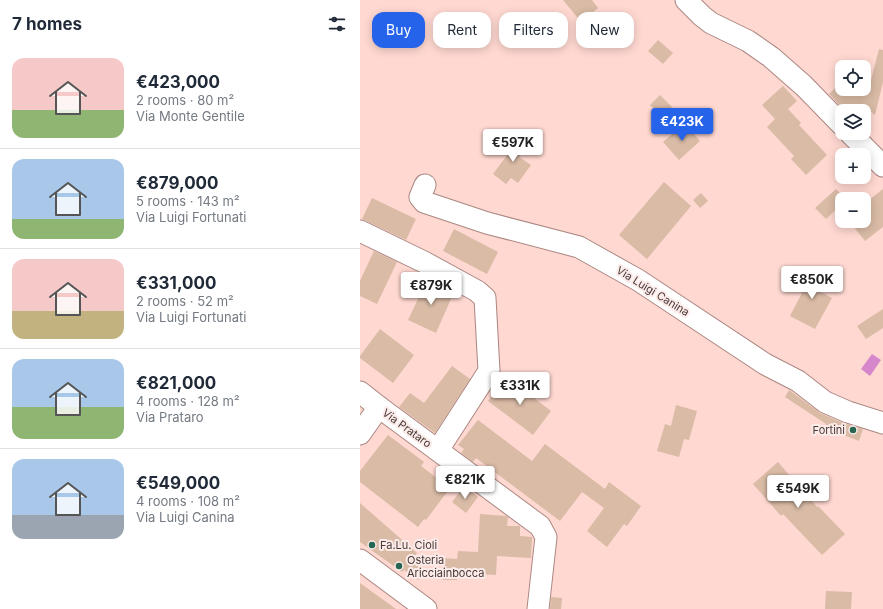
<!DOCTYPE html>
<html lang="en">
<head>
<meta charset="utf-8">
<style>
	body { margin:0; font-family:Inter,sans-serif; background:#f6f6f7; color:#1f2937; height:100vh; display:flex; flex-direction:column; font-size:15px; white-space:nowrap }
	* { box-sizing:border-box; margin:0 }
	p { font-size:13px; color:#747a83 }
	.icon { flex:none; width:22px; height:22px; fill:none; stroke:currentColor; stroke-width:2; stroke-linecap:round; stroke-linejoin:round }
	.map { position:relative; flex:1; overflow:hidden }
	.sheet { display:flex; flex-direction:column; background:#fff; width:360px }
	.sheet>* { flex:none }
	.banner { position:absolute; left:12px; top:12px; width:380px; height:36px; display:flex; gap:8px }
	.tools { position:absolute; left:475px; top:60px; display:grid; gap:8px }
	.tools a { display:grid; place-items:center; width:36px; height:36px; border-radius:8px; background:#fff; box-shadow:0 2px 10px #0003; font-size:20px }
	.price { position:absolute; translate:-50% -34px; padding:0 9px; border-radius:4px; background:#fff; color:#222; font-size:13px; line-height:26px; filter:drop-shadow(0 1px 2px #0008) }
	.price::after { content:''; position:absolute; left:50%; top:24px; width:12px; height:9px; margin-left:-6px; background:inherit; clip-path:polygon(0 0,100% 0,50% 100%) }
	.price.active { background:#2563eb; color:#fff }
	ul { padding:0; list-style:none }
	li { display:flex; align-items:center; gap:12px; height:100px; padding:0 12px }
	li+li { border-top:1px solid #e0e1e3 }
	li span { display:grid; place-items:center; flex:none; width:112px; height:80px; border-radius:12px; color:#555 }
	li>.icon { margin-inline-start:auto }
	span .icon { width:48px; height:48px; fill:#fffc; stroke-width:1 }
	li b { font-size:17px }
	h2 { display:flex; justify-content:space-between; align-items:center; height:48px; padding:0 12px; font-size:17px }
	.tag { padding:0 14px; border-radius:12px; background:#fff; box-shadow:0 2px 10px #0003; font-size:14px; line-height:36px }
	.tag.active { background:#2563eb; color:#fff }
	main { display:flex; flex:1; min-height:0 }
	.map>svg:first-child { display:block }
	.water { fill:#d687cb }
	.building { fill:#d9bba6 }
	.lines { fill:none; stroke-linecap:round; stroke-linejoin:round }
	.minor-casing { stroke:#ab8782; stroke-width:23 }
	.minor { stroke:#fff; stroke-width:21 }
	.poi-dot { fill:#266552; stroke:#fbebe9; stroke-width:1.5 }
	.labels { text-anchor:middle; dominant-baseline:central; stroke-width:4; stroke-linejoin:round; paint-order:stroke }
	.street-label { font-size:11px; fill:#483836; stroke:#fbebe9 }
	.poi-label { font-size:11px; fill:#483836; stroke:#fbebe9; text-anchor:start }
</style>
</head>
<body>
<main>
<section class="sheet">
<h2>7 homes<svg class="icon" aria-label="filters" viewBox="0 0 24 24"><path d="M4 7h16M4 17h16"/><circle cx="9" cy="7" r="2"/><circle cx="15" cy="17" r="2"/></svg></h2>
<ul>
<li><span style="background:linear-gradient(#f6c9c9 65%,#8fb573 0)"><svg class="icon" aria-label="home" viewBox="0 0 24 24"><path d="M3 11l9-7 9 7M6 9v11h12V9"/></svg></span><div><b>€423,000</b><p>2 rooms · 80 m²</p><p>Via Monte Gentile</p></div></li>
<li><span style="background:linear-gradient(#a9c7e8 75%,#8fb573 0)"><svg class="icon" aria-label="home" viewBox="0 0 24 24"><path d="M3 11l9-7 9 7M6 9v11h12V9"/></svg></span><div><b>€879,000</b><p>5 rooms · 143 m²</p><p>Via Luigi Fortunati</p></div></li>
<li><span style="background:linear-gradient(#f6c9c9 65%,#c2b280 0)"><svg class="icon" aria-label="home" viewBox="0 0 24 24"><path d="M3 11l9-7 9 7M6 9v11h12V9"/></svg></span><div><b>€331,000</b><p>2 rooms · 52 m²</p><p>Via Luigi Fortunati</p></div></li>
<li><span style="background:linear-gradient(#a9c7e8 60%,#8fb573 0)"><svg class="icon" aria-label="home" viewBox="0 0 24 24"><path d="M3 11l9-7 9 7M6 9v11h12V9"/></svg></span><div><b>€821,000</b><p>4 rooms · 128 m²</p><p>Via Prataro</p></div></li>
<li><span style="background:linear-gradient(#a9c7e8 70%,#9aa5b1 0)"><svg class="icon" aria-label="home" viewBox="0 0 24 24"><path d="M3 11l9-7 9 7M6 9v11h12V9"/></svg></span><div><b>€549,000</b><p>4 rooms · 108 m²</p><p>Via Luigi Canina</p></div></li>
</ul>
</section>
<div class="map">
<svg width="523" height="609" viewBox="0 0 523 609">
	<rect width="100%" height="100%" fill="#ffd8d1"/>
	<polygon class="water" points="512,354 521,360 510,376 501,369"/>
	<g class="building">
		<polygon points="203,0 232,0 238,8 221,22"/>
		<polygon points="298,40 313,53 303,64 288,51"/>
		<polygon points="519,49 523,50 523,82 515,115 508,110 508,111 485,111 469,94 482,81 482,89 504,89 504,87 509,88"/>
		<polygon points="423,86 437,101 428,109 441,123 439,125 467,155 446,175 431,159 434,156 407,127 415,119 402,105"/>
		<polygon points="300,95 312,107 303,117 290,105"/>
		<polygon points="327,126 340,141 319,160 303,142 317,130 319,133"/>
		<polygon points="157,137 168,145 159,157 171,165 158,183 151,178 146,184 133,174 148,154 145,153"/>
		<polygon points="304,182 331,206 287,259 259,235"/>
		<polygon points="476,189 486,199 482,199 482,204 466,219 455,208"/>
		<polygon points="523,189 523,227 505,241 489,221 504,221 504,204"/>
		<polygon points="341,193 348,201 340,208 333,200"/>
		<polygon points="12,198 56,219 46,240 2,219"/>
		<polygon points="94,229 138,252 127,274 83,251"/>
		<polygon points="14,251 37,262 17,304 0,296 0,281"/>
		<polygon points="456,267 470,274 461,292 472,298 455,329 430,316 442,293 438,291 445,278 449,280"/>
		<polygon points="68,278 94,292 76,333 48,320"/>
		<polygon points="523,309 523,328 506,339 497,326"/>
		<polygon points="20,329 54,355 33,383 0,358 0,356"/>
		<polygon points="92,366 110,379 75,433 39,407 50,393 64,403"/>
		<polygon points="147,377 191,411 173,435 128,401"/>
		<polygon points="429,390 460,413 483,423 503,429 499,441 465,428 466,424 425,397"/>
		<polygon points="316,405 337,411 329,440 324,439 319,457 297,451 305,424 311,426"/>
		<polygon points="118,420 172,461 185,444 245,489 249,482 281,506 267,526 264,524 247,547 227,531 244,508 222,492 200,521 116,458 113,462 101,453 104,449 98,445"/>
		<polygon points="28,435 64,462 61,466 90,488 66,520 64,519 58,527 0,482 0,471"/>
		<polygon points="418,462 457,507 458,506 485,534 462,555 423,514 421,516 393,484"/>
		<polygon points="104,486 118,497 106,513 92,502"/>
		<polygon points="0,503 57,553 51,560 65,570 58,580 44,570 42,572 0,542"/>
		<polygon points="120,514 146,516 148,517 147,526 160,526 160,536 172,537 171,558 137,556 136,575 97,573 97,580 83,580 84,558 97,559 98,551 118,552"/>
		<polygon points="0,583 36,609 0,609"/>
		<polygon points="466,591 492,592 491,609 465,609"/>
		<polygon points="191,597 202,598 201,609 190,609"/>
	</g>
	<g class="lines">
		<defs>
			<g id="minor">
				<polyline points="326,0 342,16 351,23 388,41 411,57 444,86 482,125"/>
				<polyline points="490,133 523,166"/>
				<polyline points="65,185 60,197 64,202 127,223 219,247 278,280 405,364 438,381 465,402 488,412 523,423"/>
				<polyline points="0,231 64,262 117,291 125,298 129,371 78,450"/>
				<polyline points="0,392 19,407 180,526 186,537 178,609"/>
				<polyline points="0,434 19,407"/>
				<polyline points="0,560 66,609"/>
			</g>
		</defs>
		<use href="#minor" class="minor-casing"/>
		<use href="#minor" class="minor"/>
	</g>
	<g class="poi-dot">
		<circle cx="493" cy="430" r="4"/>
		<circle cx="12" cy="545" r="4"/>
		<circle cx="39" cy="566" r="4"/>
	</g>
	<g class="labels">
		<g class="street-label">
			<text transform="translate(293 291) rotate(32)">Via Luigi Canina</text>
			<text transform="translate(47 428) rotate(36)">Via Prataro</text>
		</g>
		<g class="poi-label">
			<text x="485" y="430" text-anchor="end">Fortini</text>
			<text x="20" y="545">Fa.Lu. Cioli</text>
			<text x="47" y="560">Osteria<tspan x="47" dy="13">Aricciainbocca</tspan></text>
		</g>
	</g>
</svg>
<div class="tools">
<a><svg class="icon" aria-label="locate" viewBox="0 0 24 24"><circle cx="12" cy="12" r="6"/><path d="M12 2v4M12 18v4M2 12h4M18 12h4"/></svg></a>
<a><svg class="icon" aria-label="layers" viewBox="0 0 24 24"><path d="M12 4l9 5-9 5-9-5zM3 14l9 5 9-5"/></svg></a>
<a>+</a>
<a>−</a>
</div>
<b class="price active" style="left:322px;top:142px">€423K</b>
<b class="price" style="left:153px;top:163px">€597K</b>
<b class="price" style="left:452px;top:300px">€850K</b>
<b class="price" style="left:71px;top:306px">€879K</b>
<b class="price" style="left:160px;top:406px">€331K</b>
<b class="price" style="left:105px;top:500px">€821K</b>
<b class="price" style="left:438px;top:509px">€549K</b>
<div class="banner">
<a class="tag active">Buy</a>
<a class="tag">Rent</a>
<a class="tag">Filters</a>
<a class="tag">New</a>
</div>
</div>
</main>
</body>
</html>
